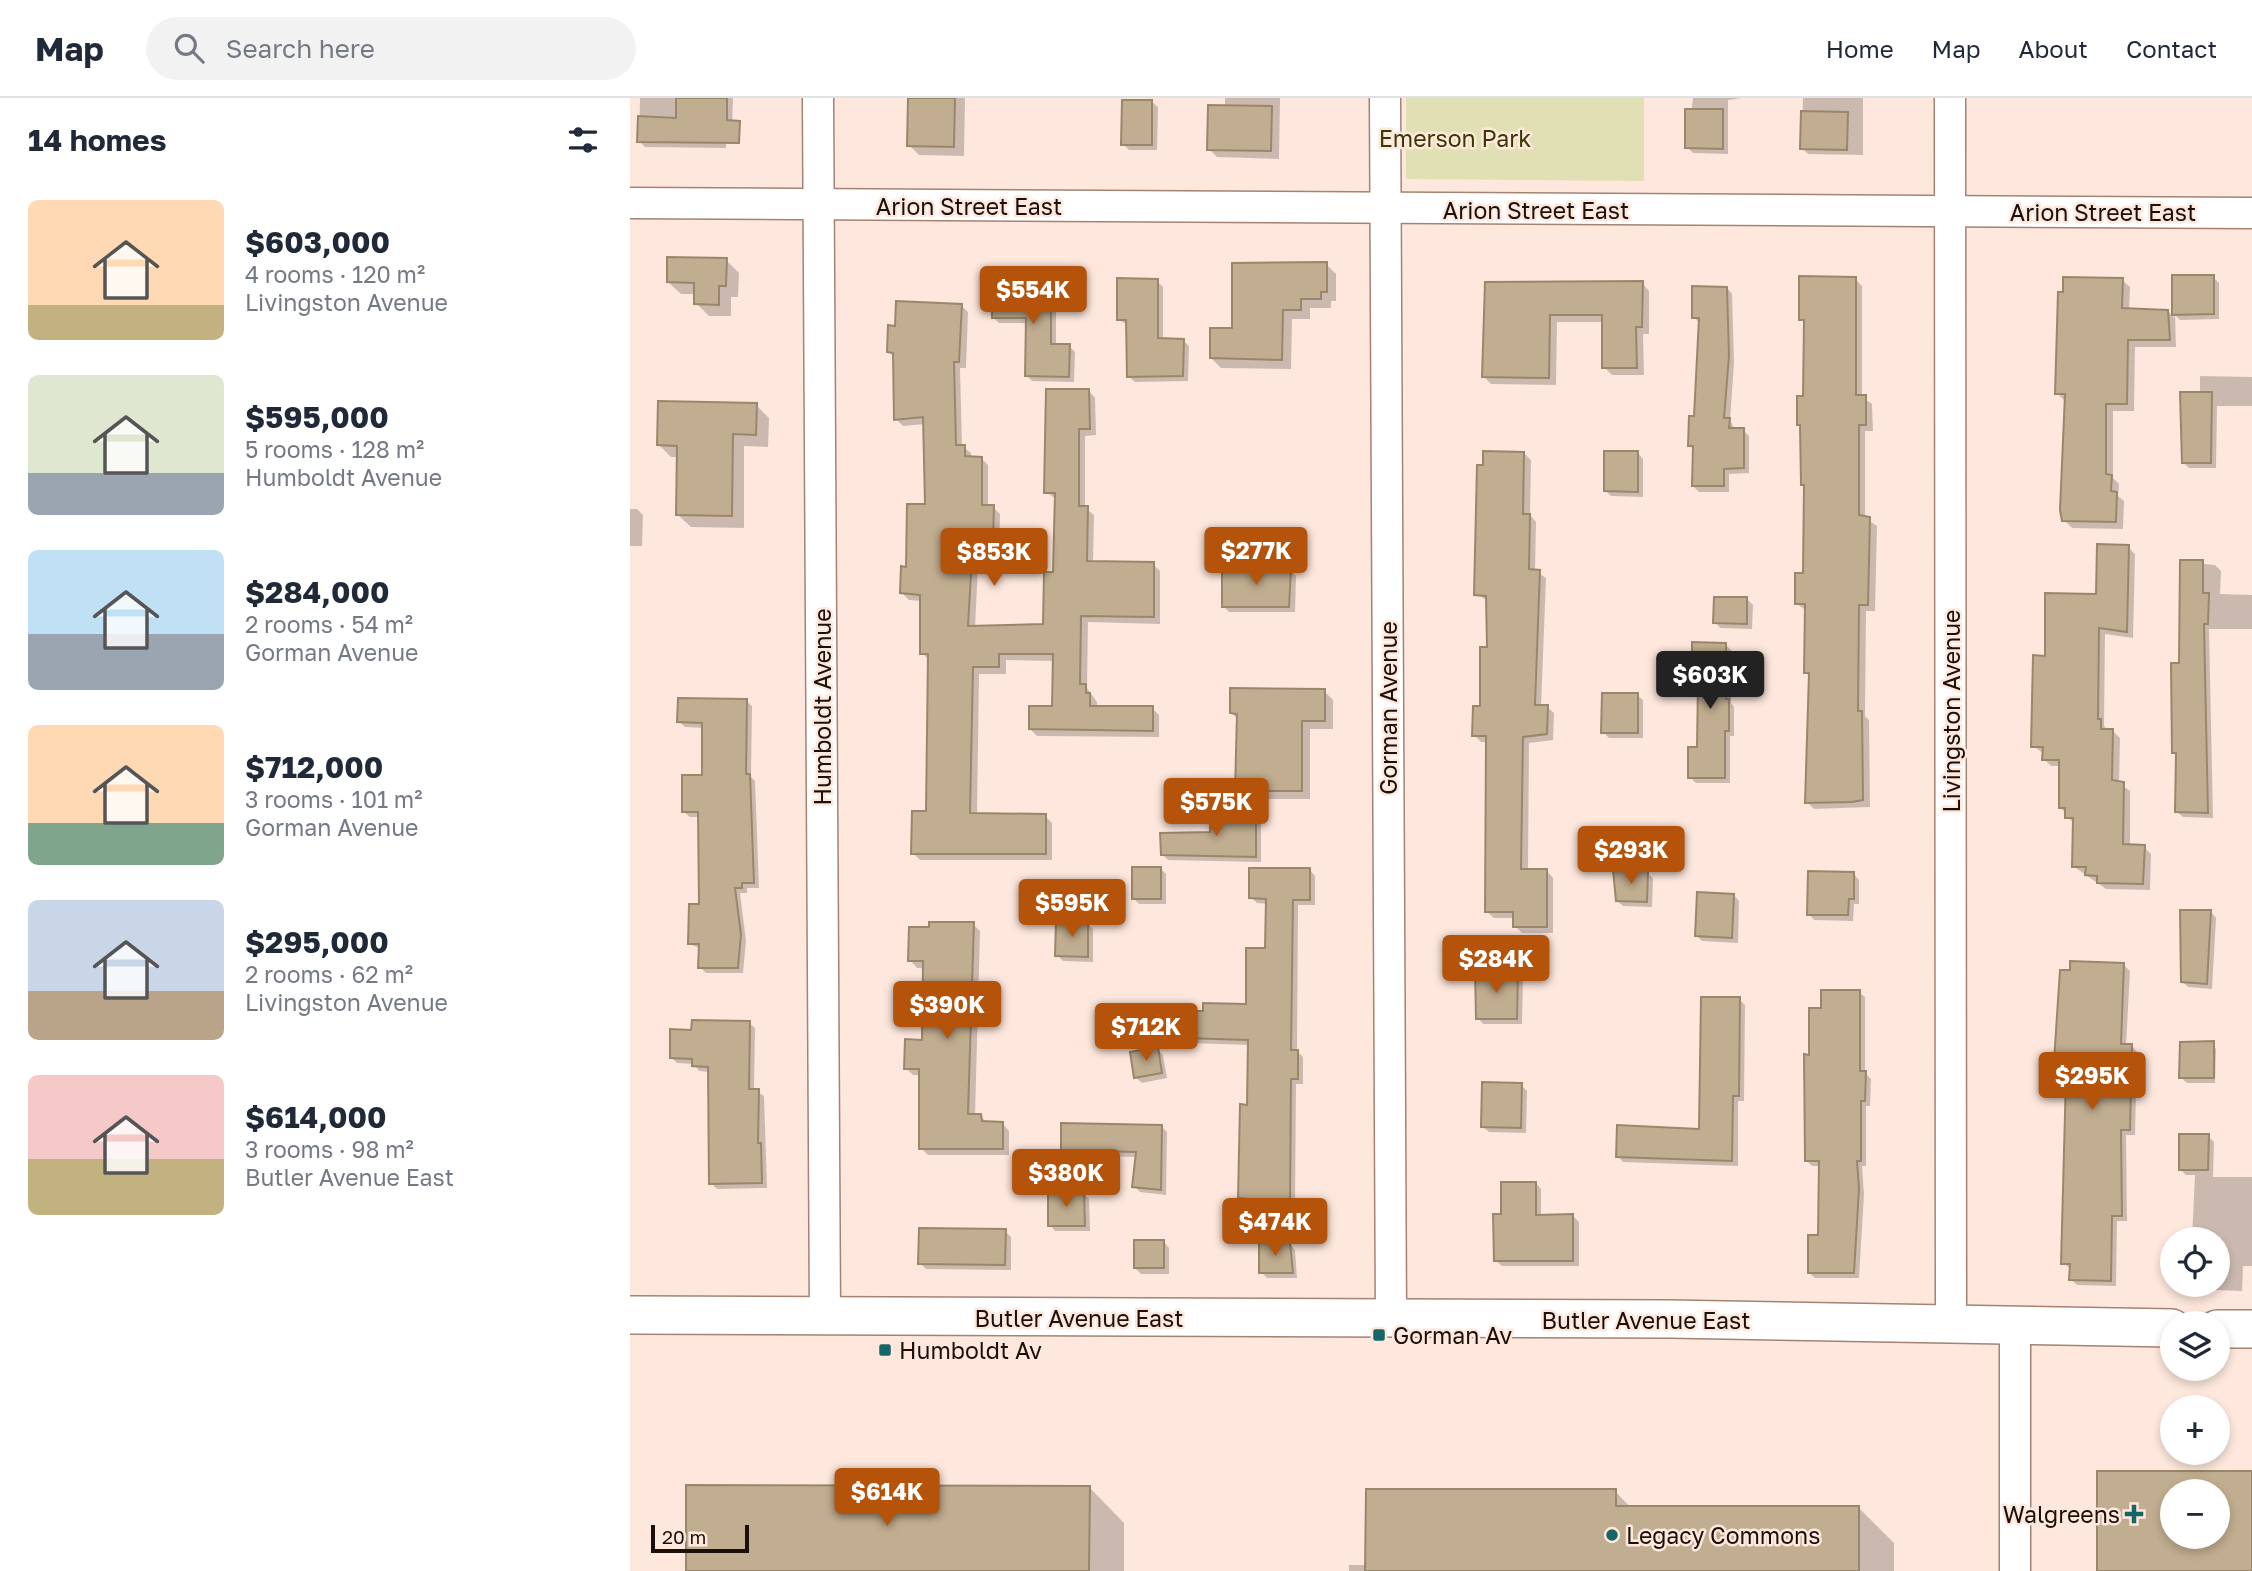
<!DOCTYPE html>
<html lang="en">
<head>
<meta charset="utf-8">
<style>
	body { margin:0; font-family:"Golos Text",sans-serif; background:#f2f2f3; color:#1f2937; height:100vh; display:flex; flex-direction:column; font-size:26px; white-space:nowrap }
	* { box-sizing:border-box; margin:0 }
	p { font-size:23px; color:#747a83 }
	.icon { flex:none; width:38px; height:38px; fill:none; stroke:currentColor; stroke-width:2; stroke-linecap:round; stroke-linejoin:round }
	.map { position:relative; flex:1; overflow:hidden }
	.drawer { display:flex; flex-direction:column; background:#fff; width:630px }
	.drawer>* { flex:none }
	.controls { position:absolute; left:1530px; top:1129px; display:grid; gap:14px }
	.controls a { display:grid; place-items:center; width:70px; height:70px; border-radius:50%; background:#fff; box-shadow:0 4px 10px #0003; font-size:35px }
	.scale { position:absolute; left:21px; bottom:18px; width:98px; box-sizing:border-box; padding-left:7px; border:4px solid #1b1009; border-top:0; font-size:19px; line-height:24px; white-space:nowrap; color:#1b1009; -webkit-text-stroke:5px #fee8dd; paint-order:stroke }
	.price { position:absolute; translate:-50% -60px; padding:0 16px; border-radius:7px; background:#b45309; color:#fff; font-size:23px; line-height:46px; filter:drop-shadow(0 2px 4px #0008) }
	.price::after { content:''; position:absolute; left:50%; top:42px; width:21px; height:16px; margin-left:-10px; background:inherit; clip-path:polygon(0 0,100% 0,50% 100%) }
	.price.selected { background:#222; color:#fff }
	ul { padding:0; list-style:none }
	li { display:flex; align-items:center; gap:21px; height:175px; padding:0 28px }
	li span { display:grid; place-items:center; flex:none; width:196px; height:140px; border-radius:10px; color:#555 }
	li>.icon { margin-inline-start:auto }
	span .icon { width:84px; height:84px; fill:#fffc; stroke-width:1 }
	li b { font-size:30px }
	h2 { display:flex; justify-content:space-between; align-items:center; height:84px; padding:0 28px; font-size:30px }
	header { display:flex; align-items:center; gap:42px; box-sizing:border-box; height:98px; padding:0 35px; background:#fff; border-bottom:2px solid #e0e1e3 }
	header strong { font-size:33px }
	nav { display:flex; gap:38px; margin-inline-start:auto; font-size:24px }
	.search { width:490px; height:63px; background:#f2f2f3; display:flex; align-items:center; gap:18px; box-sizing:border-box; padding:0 24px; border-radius:38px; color:#747a83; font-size:26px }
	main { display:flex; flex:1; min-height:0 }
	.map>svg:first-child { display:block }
	.green { fill:#e0e0b4 }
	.shadow { fill:#0003 }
	.building { fill:#c1ad8f; stroke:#9a876a; stroke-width:2; fill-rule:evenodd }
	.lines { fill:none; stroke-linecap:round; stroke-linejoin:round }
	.minor-casing { stroke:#a38372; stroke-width:33 }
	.tertiary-casing { stroke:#a38372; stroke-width:40 }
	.minor { stroke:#fff; stroke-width:30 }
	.tertiary { stroke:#fff; stroke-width:37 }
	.poi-dot { fill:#176667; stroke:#fee8dd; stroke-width:2.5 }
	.labels { text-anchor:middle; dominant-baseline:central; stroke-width:5; stroke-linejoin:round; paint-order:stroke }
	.park-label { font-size:23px; fill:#3a3900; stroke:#fee8dd }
	.street-label { font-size:23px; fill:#1b1009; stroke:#fee8dd }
	.poi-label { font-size:23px; fill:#1b1009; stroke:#fee8dd; text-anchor:start }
</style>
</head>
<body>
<header>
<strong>Map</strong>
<div class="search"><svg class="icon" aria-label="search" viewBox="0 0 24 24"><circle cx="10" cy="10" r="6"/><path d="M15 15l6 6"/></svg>Search here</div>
<nav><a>Home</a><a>Map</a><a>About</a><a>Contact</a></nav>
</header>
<main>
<section class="drawer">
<h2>14 homes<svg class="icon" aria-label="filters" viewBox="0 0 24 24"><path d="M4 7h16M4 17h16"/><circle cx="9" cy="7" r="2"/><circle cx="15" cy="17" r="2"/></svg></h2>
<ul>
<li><span style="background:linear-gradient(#ffd9b3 75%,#c2b280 0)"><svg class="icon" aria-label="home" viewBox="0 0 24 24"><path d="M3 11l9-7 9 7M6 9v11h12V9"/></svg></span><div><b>$603,000</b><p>4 rooms · 120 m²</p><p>Livingston Avenue</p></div></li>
<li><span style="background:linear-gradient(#dfe7d0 70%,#9aa5b1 0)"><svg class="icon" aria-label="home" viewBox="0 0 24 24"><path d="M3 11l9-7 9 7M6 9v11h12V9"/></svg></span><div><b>$595,000</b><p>5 rooms · 128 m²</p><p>Humboldt Avenue</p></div></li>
<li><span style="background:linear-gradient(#bfe0f5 60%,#9aa5b1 0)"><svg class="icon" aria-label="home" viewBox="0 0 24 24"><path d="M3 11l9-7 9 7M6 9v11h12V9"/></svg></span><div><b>$284,000</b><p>2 rooms · 54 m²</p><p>Gorman Avenue</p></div></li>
<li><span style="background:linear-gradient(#ffd9b3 70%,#7fa58c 0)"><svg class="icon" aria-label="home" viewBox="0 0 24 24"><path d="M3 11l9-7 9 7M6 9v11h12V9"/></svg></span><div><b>$712,000</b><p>3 rooms · 101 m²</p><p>Gorman Avenue</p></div></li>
<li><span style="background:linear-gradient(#c9d6e8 65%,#b9a48a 0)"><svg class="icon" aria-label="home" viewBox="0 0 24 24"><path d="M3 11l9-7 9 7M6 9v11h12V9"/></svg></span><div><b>$295,000</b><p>2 rooms · 62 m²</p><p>Livingston Avenue</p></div></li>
<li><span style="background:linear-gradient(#f6c9c9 60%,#c2b280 0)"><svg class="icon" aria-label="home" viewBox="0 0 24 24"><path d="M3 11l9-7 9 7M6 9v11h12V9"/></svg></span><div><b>$614,000</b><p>3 rooms · 98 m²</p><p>Butler Avenue East</p></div></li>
</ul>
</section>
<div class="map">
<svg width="1622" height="1473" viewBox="0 0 1622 1473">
	<rect width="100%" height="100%" fill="#fee8dd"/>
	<polygon class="green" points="776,0 1014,0 1014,83 776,81"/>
	<g class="shadow">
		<polygon points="10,0 103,0 102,34 96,34 96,50 15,49 9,43"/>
		<polygon points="280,0 335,0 334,58 289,57 279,47"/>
		<polygon points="595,0 650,0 649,61 587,59 579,51 595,9"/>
		<polygon points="1063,0 1112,0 1098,2 1098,56 1063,55 1057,49"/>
		<polygon points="1173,0 1233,0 1233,57 1178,56 1172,50"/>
		<polygon points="522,4 528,9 527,52 499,52 493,46"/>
		<polygon points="96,162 109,175 108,199 101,199 101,218 79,218 66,205 66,196 51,196 38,184"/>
		<polygon points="696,166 706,176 706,203 701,203 701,210 680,210 680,221 662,221 661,271 591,270 581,260 603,232"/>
		<polygon points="1544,179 1583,179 1589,185 1589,221 1550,222 1545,217 1546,249 1505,249 1504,313 1483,313 1483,380 1489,386 1488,398 1494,403 1493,431 1442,430 1434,422 1435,303 1427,295 1492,182 1500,189 1499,212 1538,213 1544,220"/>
		<polygon points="1225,181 1232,188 1232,299 1242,306 1243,333 1235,333 1235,420 1247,428 1245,513 1236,513 1235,618 1239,622 1240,709 1184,711 1177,704 1180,579 1176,575 1177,513 1167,506 1174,477 1176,389 1173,387 1172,330 1169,326 1175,300 1176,226 1171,221"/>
		<polygon points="527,183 533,189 533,242 553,242 559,248 558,283 505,284 499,279 498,227 489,222"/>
		<polygon points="1012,185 1019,193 1019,236 1013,236 1014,277 982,277 974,269 974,224 927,224 926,287 861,286 853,278 856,186"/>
		<polygon points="413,186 419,191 419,205 426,211 426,248 439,248 445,254 444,284 402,283 397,278 397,225 369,225 363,219"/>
		<polygon points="1097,190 1102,196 1104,265 1100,322 1105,332 1113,332 1119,338 1119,375 1099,376 1099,394 1069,394 1063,388 1064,352 1059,347 1066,320 1070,226 1064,219"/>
		<polygon points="331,207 338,214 336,270 330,270 332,348 341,355 341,360 351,360 358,367 358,409 363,409 370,416 369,447 349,447 345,530 415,528 425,476 426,401 416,394 458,292 465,300 466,337 455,338 455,410 464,417 463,465 523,466 530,473 530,526 458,524 457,590 467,604 467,610 522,610 529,617 529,639 407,638 400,631 424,610 425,563 376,562 376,576 349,576 347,717 415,718 422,725 422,762 290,762 283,755 298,715 300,563 292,555 292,503 279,502 272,495 296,408 295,326 273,328 266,321 265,259 259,254 266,230"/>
		<polygon points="1570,278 1622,279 1622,308 1587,308 1586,370 1559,370 1553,364 1570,296"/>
		<polygon points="126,307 139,320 138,349 114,348 114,430 61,429 48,417 49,359 41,359 28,346"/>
		<polygon points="894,355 901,362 900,417 906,424 905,473 916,480 911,609 917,609 924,615 923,642 899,645 898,773 917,773 923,780 923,835 892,835 885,828 885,820 864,820 857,814 858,644 851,644 844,637 852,610 859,551 858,503 846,496"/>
		<polygon points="1008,355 1013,361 1013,399 981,398 976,393"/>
		<polygon points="0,411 7,411 13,417 12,448 0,448"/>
		<polygon points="1498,449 1505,456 1503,540 1475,536 1474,627 1477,633 1483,633 1490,640 1489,685 1500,693 1500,748 1514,749 1521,756 1520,792 1476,791 1443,768 1444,726 1431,710 1431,668 1421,668 1414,661 1414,656 1403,648 1417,559 1467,498"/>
		<polygon points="1552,464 1585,467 1591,473 1590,496 1622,497 1622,531 1579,531 1583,720 1553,719 1547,714 1548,659 1543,654 1551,567"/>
		<polygon points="660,472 666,478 665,514 599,514 593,508"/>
		<polygon points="1117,501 1123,507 1122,531 1090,530 1085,524"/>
		<polygon points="1096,547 1101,552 1101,605 1104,609 1104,638 1100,638 1100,685 1066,685 1060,679 1068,651 1069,589 1064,584"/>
		<polygon points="694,593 703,602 703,631 680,631 680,701 616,701 607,692 609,622 601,615"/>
		<polygon points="1007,597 1013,602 1013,640 979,640 973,634"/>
		<polygon points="116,603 122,608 121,679 125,683 129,790 117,790 117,795 110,795 116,843 113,875 76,875 70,869 71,851 60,846 71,808 70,719 60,719 54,714 74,678 74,630 55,629 49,623"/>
		<polygon points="625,717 631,723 631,764 538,762 532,756"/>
		<polygon points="530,770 536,776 536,806 509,806 503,800"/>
		<polygon points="680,772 685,778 685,807 668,807 667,953 673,959 673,986 666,986 665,1110 616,1105 610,1099 618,1008 620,947 561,945 555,939 574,915 617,907 636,851 638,806 627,805 621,799"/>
		<polygon points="1017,775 1023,780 1022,809 993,808 987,803"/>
		<polygon points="1224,776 1229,782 1229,806 1224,806 1223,823 1184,822 1179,816"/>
		<polygon points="1104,797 1109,803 1108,845 1072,843 1066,837"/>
		<polygon points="1581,814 1586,820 1582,891 1558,889 1552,883"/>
		<polygon points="457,825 463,831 463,864 433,863 427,857"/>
		<polygon points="343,826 350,833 345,1018 350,1018 358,1025 372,1025 379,1033 379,1057 298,1057 291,1050 291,977 283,977 276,970 294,944 295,870 287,870 280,862"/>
		<polygon points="1494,867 1500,873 1496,948 1502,948 1507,954 1505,1037 1496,1037 1497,1123 1487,1123 1486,1188 1447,1187 1441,1181 1441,1171 1433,1165 1436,983 1431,978 1431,967 1426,963"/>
		<polygon points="887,875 893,881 892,926 853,926 848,920"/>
		<polygon points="1229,894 1235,899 1235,975 1241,981 1240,1008 1236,1008 1236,1068 1232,1068 1234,1096 1229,1180 1185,1180 1179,1175 1190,1139 1191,1068 1182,1068 1176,1062 1181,958 1193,912"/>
		<polygon points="1109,901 1115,907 1114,1003 1108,1003 1108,1068 993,1064 988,1058 1070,1033"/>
		<polygon points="119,925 125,930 124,992 134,998 137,1090 87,1091 81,1085 80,974 69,973 64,966 47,965 42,960 63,933"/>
		<polygon points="1580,945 1586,951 1585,985 1557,985 1551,980"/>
		<polygon points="527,951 533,957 537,980 512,985 506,980"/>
		<polygon points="891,987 897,993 896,1035 859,1034 853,1029"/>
		<polygon points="531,1028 537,1034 536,1097 510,1094 504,1088 507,1059 438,1057 432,1052"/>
		<polygon points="1578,1038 1584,1044 1583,1079 1622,1079 1622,1168 1613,1168 1612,1193 1584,1192 1579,1186 1587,1186 1587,1141 1562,1141 1565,1077 1556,1077 1550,1071"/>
		<polygon points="906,1085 911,1091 911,1118 943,1118 949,1124 949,1168 872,1168 866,1163 873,1117"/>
		<polygon points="453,1095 459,1101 460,1133 425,1133 420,1127"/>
		<polygon points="375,1133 381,1139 381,1172 296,1171 290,1165"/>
		<polygon points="534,1144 539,1150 539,1176 511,1176 505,1170"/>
		<polygon points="660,1146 665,1152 667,1180 637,1180 631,1174"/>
		<polygon points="459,1389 494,1425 494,1473 58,1473"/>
		<polygon points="985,1393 1001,1410 1229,1410 1264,1445 1264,1473 719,1473 719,1467 737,1467"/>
	</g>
	<g class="building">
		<polygon points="46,0 97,0 97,22 110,23 109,45 7,44 8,18 46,20"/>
		<polygon points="278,0 325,0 324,49 277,48"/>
		<polygon points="492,2 522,2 522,47 491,47"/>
		<polygon points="578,7 642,8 641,53 577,52"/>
		<polygon points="1055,11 1093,11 1093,51 1055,50"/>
		<polygon points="1171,13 1218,14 1217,52 1170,51"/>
		<polygon points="37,159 97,160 96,188 89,188 89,207 64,206 64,185 37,184"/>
		<polygon points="697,164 697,194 691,194 691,201 671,201 671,212 653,212 652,262 580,260 580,230 602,230 602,165"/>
		<polygon points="1542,177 1584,177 1584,216 1542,217"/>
		<polygon points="1169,178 1226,179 1226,297 1236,297 1236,327 1229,327 1229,417 1240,419 1238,507 1229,507 1228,613 1232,613 1233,702 1222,704 1175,705 1179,575 1174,575 1175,506 1165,506 1165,475 1173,475 1174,387 1171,387 1170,327 1167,327 1167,298 1173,298 1174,222 1169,222"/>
		<polygon points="1433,179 1493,180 1492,210 1538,212 1540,242 1498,242 1497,306 1476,306 1476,376 1482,377 1481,393 1487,394 1486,424 1432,423 1430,412 1435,296 1425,296 1428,194 1433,194"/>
		<polygon points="487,180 528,181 528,240 554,241 553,278 497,279 496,222 487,222"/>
		<polygon points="1013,183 1012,229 1006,229 1007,270 972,270 972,217 920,217 919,280 852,279 855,184"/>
		<polygon points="362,184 414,184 414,203 421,203 421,246 440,246 439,279 395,278 396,220 362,220"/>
		<polygon points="1062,188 1097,189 1099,258 1094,320 1100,320 1099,330 1114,330 1114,370 1094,371 1094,388 1062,388 1063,348 1058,348 1059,318 1064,318 1069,220 1062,220"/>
		<polygon points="266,203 332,206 329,264 324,264 326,347 335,347 335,358 352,359 352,407 364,407 363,441 343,441 338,528 413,526 414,474 423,474 425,395 414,395 416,291 459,291 460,331 449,331 449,408 458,408 457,463 524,464 524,519 451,518 450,586 456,586 456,595 460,595 460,608 523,608 523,633 399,631 399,608 422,608 423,556 369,556 369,569 343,569 340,715 416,716 416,756 281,756 282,713 296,713 298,556 290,556 290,497 270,495 271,468 276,469 277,406 295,406 293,319 264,322 263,255 257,254 258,227 265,228"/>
		<polygon points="1550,294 1582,294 1581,365 1552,365"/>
		<polygon points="28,303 127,305 126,337 103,336 102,418 46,417 47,348 27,347"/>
		<polygon points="853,353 894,354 893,416 900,416 899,471 910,472 905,607 918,607 917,636 893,639 891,771 917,771 917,829 883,829 883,814 855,814 856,638 842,638 843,608 850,608 850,549 857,549 856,498 844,497 847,367 853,367"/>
		<polygon points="974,353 1008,353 1008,394 974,393"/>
		<polygon points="1467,446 1499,447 1497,534 1469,530 1468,621 1471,621 1471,631 1483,631 1482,682 1494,684 1493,746 1515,747 1513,786 1467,785 1467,778 1455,777 1456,769 1442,769 1443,720 1435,720 1435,710 1429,710 1429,662 1412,662 1413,649 1401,649 1403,557 1415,558 1415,495 1466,496"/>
		<polygon points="1550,462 1573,462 1573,495 1579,495 1578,526 1574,526 1578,715 1545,714 1546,655 1542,655 1541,565 1549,565"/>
		<polygon points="592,470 661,470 659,509 592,509"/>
		<polygon points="1084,499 1117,499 1117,526 1083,525"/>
		<polygon points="1062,544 1096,545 1096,601 1099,601 1099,633 1095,633 1095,680 1058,680 1058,649 1067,649 1068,585 1062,585"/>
		<polygon points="600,590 695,591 695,623 672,623 672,693 605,693 607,616 600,615"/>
		<polygon points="972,595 1008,595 1008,635 971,635"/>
		<polygon points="48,600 117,601 116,676 120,676 124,785 112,785 112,790 105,790 111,836 108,870 68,870 69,846 58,846 59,806 69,806 68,714 52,714 52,677 72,677 72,625 47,624"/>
		<polygon points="581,714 626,715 626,759 531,757 530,735 580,734"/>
		<rect x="502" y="769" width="29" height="32"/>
		<polygon points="619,770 680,770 680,802 663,802 661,952 668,952 668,981 661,981 660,1105 608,1100 610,1006 617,1007 618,942 553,940 554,913 573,913 573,905 616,906 616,850 635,850 636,801 619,800"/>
		<polygon points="983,772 1018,773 1017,804 986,803"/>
		<polygon points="1178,773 1224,774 1224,801 1219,801 1218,817 1177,817"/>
		<polygon points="1067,794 1104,796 1102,840 1065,838"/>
		<polygon points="1550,812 1581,812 1577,886 1551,884"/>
		<polygon points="426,823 458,823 458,859 425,858"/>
		<polygon points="299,824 344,824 338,1016 351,1016 352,1023 373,1024 373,1051 289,1051 289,971 274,971 275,941 292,942 293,863 278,863 279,829 299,829"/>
		<polygon points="1440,863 1494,865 1491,946 1502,946 1500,1032 1491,1032 1492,1118 1482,1118 1481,1183 1439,1182 1440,1166 1431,1166 1436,978 1429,978 1429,964 1424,963 1430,872 1440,872"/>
		<polygon points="845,873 888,873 887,921 846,921"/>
		<polygon points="1191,892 1230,892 1230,973 1236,973 1235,1003 1231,1003 1231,1063 1227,1063 1229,1090 1224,1175 1178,1175 1178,1137 1188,1137 1189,1063 1175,1063 1174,956 1179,957 1179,910 1191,910"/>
		<polygon points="1071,899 1110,899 1109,998 1103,998 1102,1063 986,1059 987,1027 1069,1031"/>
		<polygon points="62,922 120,923 119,991 129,991 128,1045 131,1045 132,1085 79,1086 78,969 62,968 62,961 40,960 40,931 61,932"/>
		<polygon points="1584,943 1584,980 1549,980 1550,944"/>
		<polygon points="528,949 532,975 504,980 500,954"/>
		<polygon points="852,984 892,985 891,1030 851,1029"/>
		<polygon points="431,1025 532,1027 531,1092 502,1089 506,1054 431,1052"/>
		<polygon points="1549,1036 1579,1036 1578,1072 1549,1072"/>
		<polygon points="871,1084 906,1084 906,1117 943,1116 943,1163 864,1163 863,1116 871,1116"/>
		<polygon points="454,1093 455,1128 418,1128 418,1094"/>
		<polygon points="289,1130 376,1131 375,1167 288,1166"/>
		<rect x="504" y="1142" width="30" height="28"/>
		<polygon points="629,1144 660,1144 663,1175 629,1175"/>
		<path d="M1467,1373H1622V1473H1467ZM1542,1393H1587V1438H1542Z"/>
		<polygon points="56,1387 460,1388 459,1473 56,1473"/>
		<polygon points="736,1391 986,1391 986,1408 1229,1408 1229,1473 735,1473"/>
	</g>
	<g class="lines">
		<defs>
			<g id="minor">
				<polyline points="188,0 195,1219"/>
				<polyline points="755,0 761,1221"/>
				<polyline points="1320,0 1321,1226"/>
				<polyline points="0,105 1622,115"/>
				<polyline points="1385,1229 1385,1473"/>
			</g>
			<g id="tertiary">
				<polyline points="0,1217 1039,1221 1542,1230"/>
				<polyline points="1587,1231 1622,1231"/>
			</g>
		</defs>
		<use href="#minor" class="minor-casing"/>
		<use href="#tertiary" class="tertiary-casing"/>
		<use href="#minor" class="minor"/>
		<use href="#tertiary" class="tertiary"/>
	</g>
	<g class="poi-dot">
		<rect x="742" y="1230" width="14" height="14" rx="3.5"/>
		<rect x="248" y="1245" width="14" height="14" rx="3.5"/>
		<path d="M1500.5 1405.5h7v7h7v7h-7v7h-7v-7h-7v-7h7z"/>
		<circle cx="982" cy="1437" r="7"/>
	</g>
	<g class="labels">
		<g class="park-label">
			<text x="825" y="40">Emerson Park</text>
		</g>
		<g class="street-label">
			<text x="339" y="108">Arion Street East</text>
			<text x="906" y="112">Arion Street East</text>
			<text x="1473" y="114">Arion Street East</text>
			<text transform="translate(192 609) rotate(-90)">Humboldt Avenue</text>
			<text transform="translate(758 610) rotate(-90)">Gorman Avenue</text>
			<text transform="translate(1321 613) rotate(-90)">Livingston Avenue</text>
			<text x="449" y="1220">Butler Avenue East</text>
			<text x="1016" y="1222">Butler Avenue East</text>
		</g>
		<g class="poi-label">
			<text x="763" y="1237">Gorman Av</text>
			<text x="269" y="1252">Humboldt Av</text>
			<text x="1490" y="1416" text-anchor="end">Walgreens</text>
			<text x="996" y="1437">Legacy Commons</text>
		</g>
	</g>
</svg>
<div class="controls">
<a><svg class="icon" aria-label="locate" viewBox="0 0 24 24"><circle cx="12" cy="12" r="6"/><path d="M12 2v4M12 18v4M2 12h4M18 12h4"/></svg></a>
<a><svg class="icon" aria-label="layers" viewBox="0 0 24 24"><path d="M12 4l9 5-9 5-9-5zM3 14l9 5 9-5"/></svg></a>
<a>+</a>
<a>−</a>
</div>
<div class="scale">20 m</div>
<b class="price" style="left:403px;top:228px">$554K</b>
<b class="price" style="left:626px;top:489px">$277K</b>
<b class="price" style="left:364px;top:490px">$853K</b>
<b class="price selected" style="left:1080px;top:613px">$603K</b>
<b class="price" style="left:586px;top:740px">$575K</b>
<b class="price" style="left:1001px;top:788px">$293K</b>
<b class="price" style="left:442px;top:841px">$595K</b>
<b class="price" style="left:866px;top:897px">$284K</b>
<b class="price" style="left:317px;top:943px">$390K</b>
<b class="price" style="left:516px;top:965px">$712K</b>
<b class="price" style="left:1462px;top:1014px">$295K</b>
<b class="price" style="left:436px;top:1111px">$380K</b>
<b class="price" style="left:645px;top:1160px">$474K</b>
<b class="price" style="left:257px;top:1430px">$614K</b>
</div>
</main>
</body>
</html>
